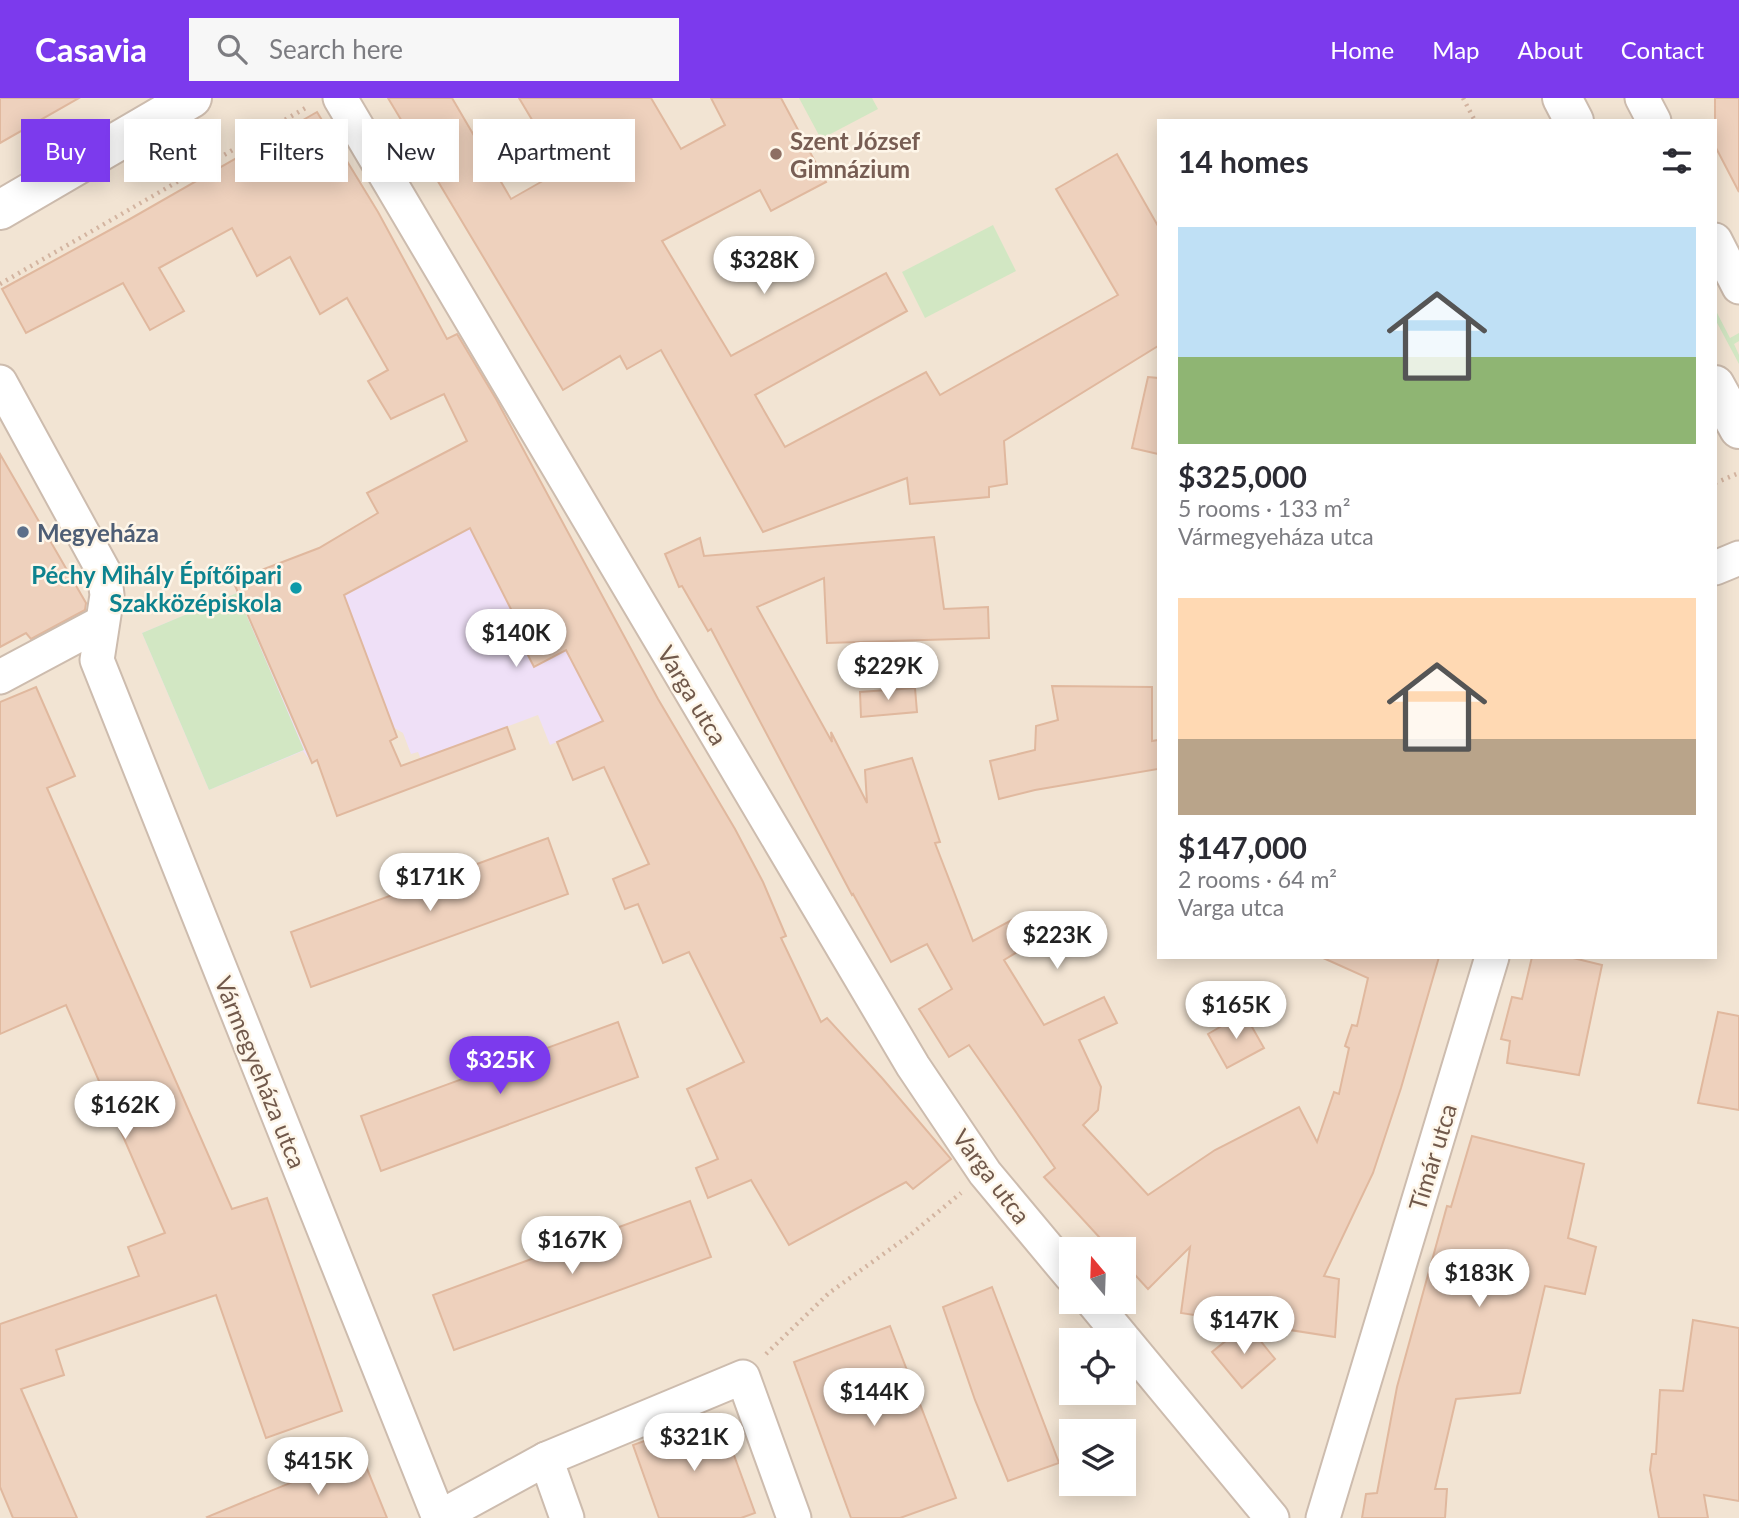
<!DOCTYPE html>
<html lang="en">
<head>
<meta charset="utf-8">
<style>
	body { margin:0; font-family:Lato,sans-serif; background:#f7f7f7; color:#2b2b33; height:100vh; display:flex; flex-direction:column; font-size:26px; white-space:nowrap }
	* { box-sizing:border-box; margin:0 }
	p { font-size:23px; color:#7c7c81 }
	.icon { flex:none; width:38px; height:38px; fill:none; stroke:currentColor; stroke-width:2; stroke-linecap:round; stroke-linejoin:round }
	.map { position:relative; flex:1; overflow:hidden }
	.side { position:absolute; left:1157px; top:21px; width:560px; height:840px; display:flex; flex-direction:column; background:#fff; border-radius:0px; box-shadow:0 4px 18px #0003 }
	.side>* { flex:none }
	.top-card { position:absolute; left:21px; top:21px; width:665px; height:63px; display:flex; gap:14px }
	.needle { width:46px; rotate:341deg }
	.fabs { position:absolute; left:1059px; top:1139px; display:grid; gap:14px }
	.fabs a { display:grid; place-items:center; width:77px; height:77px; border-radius:0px; background:#fff; box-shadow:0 4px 18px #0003; font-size:35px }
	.price { position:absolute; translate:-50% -60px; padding:0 16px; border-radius:24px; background:#fff; color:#222; font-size:23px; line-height:46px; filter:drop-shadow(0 2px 4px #0008) }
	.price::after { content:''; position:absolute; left:50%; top:42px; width:21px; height:16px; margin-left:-10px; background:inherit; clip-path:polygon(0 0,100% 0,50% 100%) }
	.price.current { background:#7c3aed; color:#fff }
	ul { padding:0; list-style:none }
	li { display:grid; align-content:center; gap:14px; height:371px; padding:0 21px }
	li span { display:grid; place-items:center; height:217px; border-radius:0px; color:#555 }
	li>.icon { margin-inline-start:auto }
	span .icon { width:126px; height:126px; fill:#fffc; stroke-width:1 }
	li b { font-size:30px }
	h2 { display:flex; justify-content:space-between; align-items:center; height:84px; padding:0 21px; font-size:30px }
	.tag { padding:0 24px; border-radius:0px; background:#fff; box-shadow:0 4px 18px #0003; font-size:24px; line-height:63px }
	.tag.current { background:#7c3aed; color:#fff }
	header { display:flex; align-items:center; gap:42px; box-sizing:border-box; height:98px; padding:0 35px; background:#7c3aed; color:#fff }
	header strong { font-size:33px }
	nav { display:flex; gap:38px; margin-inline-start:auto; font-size:24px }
	.search { width:490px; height:63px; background:#f7f7f7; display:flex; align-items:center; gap:18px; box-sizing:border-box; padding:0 24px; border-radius:0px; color:#7c7c81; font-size:26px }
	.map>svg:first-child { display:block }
	.residential { fill:#f2e4d3; fill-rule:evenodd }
	.education { fill:#efe0f7 }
	.green { fill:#d2e7c3 }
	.building { fill:#eed1bd; stroke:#e0b89e; stroke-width:2 }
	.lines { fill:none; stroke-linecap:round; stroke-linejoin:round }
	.minor-casing { stroke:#cdbcae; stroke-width:37 }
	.tertiary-casing { stroke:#cdbcae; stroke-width:42 }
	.path { stroke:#d3b4a0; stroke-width:4.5; stroke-dasharray:2 5; stroke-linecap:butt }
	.minor { stroke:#fff; stroke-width:33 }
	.tertiary { stroke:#fff; stroke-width:38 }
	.education-dot { fill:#8d6e63; stroke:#fef6e9; stroke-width:2.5 }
	.service-dot { fill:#5c6f8a; stroke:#fef6e9; stroke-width:2.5 }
	.culture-dot { fill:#0f9aa8; stroke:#fef6e9; stroke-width:2.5 }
	.labels { text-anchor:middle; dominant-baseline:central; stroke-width:5; stroke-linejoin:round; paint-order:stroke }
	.education-label { font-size:24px; font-weight:bold; fill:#785e54; stroke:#fef6e9; text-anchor:start }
	.service-label { font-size:24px; font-weight:bold; fill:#4e5e75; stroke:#fef6e9; text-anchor:start }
	.culture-label { font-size:24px; font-weight:bold; fill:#0d838f; stroke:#fef6e9; text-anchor:end }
	.street-label { font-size:24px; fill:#71594b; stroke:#fef6e9 }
</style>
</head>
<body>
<header>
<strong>Casavia</strong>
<div class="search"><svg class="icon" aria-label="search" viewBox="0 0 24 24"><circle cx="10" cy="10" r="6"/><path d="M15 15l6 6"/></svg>Search here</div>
<nav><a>Home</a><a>Map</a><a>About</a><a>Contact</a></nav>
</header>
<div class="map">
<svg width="1739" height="1420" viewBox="0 0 1739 1420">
	<rect width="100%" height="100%" fill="#fbf2e4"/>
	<path class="residential" d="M0,0H1739V1420H0ZM1158,23H1715V859H1158ZM1071,1152H1124V1204H1071ZM1071,1242H1124V1295H1071ZM1071,1334H1124V1386H1071Z"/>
	<polygon class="education" points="507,322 603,623 550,647 538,617 421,661 418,654 411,656 403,635 393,629 312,665 303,653 209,692 142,535 237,495 233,483 319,450 378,415 367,395 420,366 430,379"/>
	<g class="green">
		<polygon points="799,0 872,0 878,11 821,41"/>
		<polygon points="993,127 1016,173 925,220 902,174"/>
		<polygon points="1715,211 1730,240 1739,235 1739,243 1734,246 1739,257 1739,266 1715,221"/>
		<polygon points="237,495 304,652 209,692 142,535"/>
	</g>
	<g class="building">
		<polygon points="0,0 79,0 0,45"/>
		<polygon points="388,0 452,0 511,101 562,72 519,0 651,0 681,51 725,27 711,0 781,0 826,84 771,113 760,92 662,143 731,258 886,175 907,213 755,297 785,349 926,274 940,297 1118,197 1056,91 1117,56 1158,128 1158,248 1004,343 1007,386 989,389 989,399 910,406 907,380 763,434 661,252 627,271 620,258 563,292"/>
		<polygon points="1715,0 1739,0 1739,94 1715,48"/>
		<polygon points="317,14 378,114 447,241 457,236 496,301 658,601 735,731 763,784 786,838 781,840 821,924 827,920 882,980 951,1061 913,1091 906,1084 789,1147 751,1082 708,1100 696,1070 718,1061 687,991 744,964 689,854 663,865 638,806 625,811 613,781 649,766 604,669 573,682 557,644 603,623 566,552 534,569 516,534 521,531 470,430 344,497 397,639 390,643 401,668 507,629 515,651 337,718 317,662 312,665 233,483 319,450 378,415 367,395 467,343 444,296 391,321 368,283 388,272 347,200 320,216 290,159 257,178 232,130 159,170 184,213 150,232 123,185 26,235 2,191 130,121"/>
		<polygon points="1148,279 1158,280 1158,356 1132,350"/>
		<polygon points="0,356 86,505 85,512 31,541 26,535 0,549"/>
		<polygon points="934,439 944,511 988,509 989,540 827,545 824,480 757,509 832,644 831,634 867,705 865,672 912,660 940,744 935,745 973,843 1021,817 1037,842 1004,862 1044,927 1104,899 1117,925 1079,942 1101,989 1098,1012 1083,1027 1148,1097 1215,1052 1299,1009 1317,1044 1334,994 1339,996 1349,950 1345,948 1352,927 1357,928 1368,880 1321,859 1439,859 1401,990 1373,1075 1324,1178 1339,1181 1335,1239 1181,1215 1190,1149 1148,1191 1124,1165 1124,1152 1111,1152 1044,1079 1055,1070 969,947 949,959 919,911 952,891 927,846 891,864 853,796 852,797 711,531 708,533 682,488 679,489 665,456 700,440 704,458"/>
		<polygon points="1052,588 1152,589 1152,643 1158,642 1158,671 1035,692 999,701 990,663 1035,652 1036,628 1058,622"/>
		<polygon points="36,589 75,678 47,690 232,1111 267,1100 342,1313 266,1340 216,1197 56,1252 64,1277 21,1291 77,1420 13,1420 0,1389 0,1226 139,1178 128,1149 165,1135 66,907 0,936 0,604"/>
		<polygon points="915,590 917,614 861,619 860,594"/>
		<polygon points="548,740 568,796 311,889 291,834"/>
		<polygon points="1532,859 1569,859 1602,867 1579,977 1507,965 1510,943 1501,941 1512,899 1522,901"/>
		<polygon points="1718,914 1739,918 1739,1012 1698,1005"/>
		<polygon points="1244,915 1264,950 1227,970 1208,936"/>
		<polygon points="618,924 638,979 381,1073 361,1018"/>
		<polygon points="1472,1038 1584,1066 1568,1140 1596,1149 1585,1196 1545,1188 1520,1295 1456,1301 1435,1391 1447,1391 1445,1420 1362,1420 1366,1396 1377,1395 1397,1289 1447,1108 1451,1109"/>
		<polygon points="690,1103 711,1159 454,1252 433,1197"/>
		<polygon points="992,1189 1059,1365 1008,1383 975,1302 943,1209"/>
		<polygon points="1693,1222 1739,1230 1739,1403 1704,1397 1708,1420 1659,1420 1650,1372 1652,1356 1656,1356 1660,1292 1683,1293"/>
		<polygon points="1247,1226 1275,1261 1242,1290 1212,1254"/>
		<polygon points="890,1228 956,1400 900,1420 851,1420 794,1264"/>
		<polygon points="719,1316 755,1415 741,1420 659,1420 633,1347"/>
		<polygon points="361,1356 387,1420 208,1420 207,1419"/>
	</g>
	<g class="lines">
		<defs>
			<g id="minor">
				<polyline points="340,0 913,968 985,1075 1071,1178"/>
				<polyline points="1642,0 1654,23"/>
				<polyline points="1715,142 1739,189"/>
				<polyline points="0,284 104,474 107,497 97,562 439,1420"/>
				<polyline points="1715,470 1739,460"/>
				<polyline points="0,579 101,525"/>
				<polyline points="1093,1204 1272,1420"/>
				<polyline points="546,1361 567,1420"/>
				<polyline points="438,1420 546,1361 743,1279 794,1420"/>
				<polyline points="1323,1420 1492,859"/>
			</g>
			<g id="tertiary">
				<polyline points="1562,0 1574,23"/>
				<polyline points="0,112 192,0"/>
				<polyline points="1715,287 1739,331"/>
			</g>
		</defs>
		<use href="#minor" class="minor-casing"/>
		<use href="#tertiary" class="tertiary-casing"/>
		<g class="path">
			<polyline points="1463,0 1475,23"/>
			<polyline points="0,186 309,8"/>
			<polyline points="1715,385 1739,375"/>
			<polyline points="766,1256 829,1195 910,1137 961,1095"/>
		</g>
		<use href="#minor" class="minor"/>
		<use href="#tertiary" class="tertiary"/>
	</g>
	<circle class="education-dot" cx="776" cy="56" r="7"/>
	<circle class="service-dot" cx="23" cy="434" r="7"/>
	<circle class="culture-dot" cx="296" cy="490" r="7"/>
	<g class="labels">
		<g class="education-label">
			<text x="790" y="42">Szent József<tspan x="790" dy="28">Gimnázium</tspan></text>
		</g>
		<g class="service-label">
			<text x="37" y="434">Megyeháza</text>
		</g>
		<g class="culture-label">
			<text x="282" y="476">Péchy Mihály Építőipari<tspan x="282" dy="28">Szakközépiskola</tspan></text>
		</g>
		<g class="street-label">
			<text transform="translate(693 597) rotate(59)">Varga utca</text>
			<text transform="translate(261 974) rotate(68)">Vármegyeháza utca</text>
			<text transform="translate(1432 1059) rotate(-73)">Tímár utca</text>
			<text transform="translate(992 1078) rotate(53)">Varga utca</text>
		</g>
	</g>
</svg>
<div class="fabs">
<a><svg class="needle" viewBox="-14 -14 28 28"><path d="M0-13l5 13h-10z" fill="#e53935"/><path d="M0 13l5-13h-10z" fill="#7c7c81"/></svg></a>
<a><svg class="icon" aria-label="locate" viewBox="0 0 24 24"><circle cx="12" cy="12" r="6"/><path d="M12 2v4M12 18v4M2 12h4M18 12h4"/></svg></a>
<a><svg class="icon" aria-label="layers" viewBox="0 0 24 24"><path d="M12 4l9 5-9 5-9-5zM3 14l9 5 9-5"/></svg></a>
</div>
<b class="price" style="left:764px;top:198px">$328K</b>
<b class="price" style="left:516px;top:571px">$140K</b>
<b class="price" style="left:888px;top:604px">$229K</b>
<b class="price" style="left:430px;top:815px">$171K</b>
<b class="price" style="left:1057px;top:873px">$223K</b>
<b class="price" style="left:1236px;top:943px">$165K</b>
<b class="price current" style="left:500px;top:998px">$325K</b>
<b class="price" style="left:125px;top:1043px">$162K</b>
<b class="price" style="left:572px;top:1178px">$167K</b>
<b class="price" style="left:1479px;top:1211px">$183K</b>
<b class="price" style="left:1244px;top:1258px">$147K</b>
<b class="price" style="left:874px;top:1330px">$144K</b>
<b class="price" style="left:694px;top:1375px">$321K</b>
<b class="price" style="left:318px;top:1399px">$415K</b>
<div class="top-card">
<a class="tag current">Buy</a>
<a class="tag">Rent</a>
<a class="tag">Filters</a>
<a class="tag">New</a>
<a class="tag">Apartment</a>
</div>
<section class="side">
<h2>14 homes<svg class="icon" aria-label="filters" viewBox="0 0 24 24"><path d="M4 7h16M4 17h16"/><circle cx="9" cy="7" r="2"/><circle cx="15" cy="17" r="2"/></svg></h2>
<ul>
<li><span style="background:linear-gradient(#bfe0f5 60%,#8fb573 0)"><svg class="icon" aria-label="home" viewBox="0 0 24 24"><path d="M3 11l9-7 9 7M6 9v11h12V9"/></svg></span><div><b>$325,000</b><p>5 rooms · 133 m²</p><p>Vármegyeháza utca</p></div></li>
<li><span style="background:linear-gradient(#ffd9b3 65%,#b9a48a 0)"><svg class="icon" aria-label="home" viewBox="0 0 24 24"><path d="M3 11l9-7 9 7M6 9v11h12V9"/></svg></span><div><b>$147,000</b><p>2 rooms · 64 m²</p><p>Varga utca</p></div></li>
</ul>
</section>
</div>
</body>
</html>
